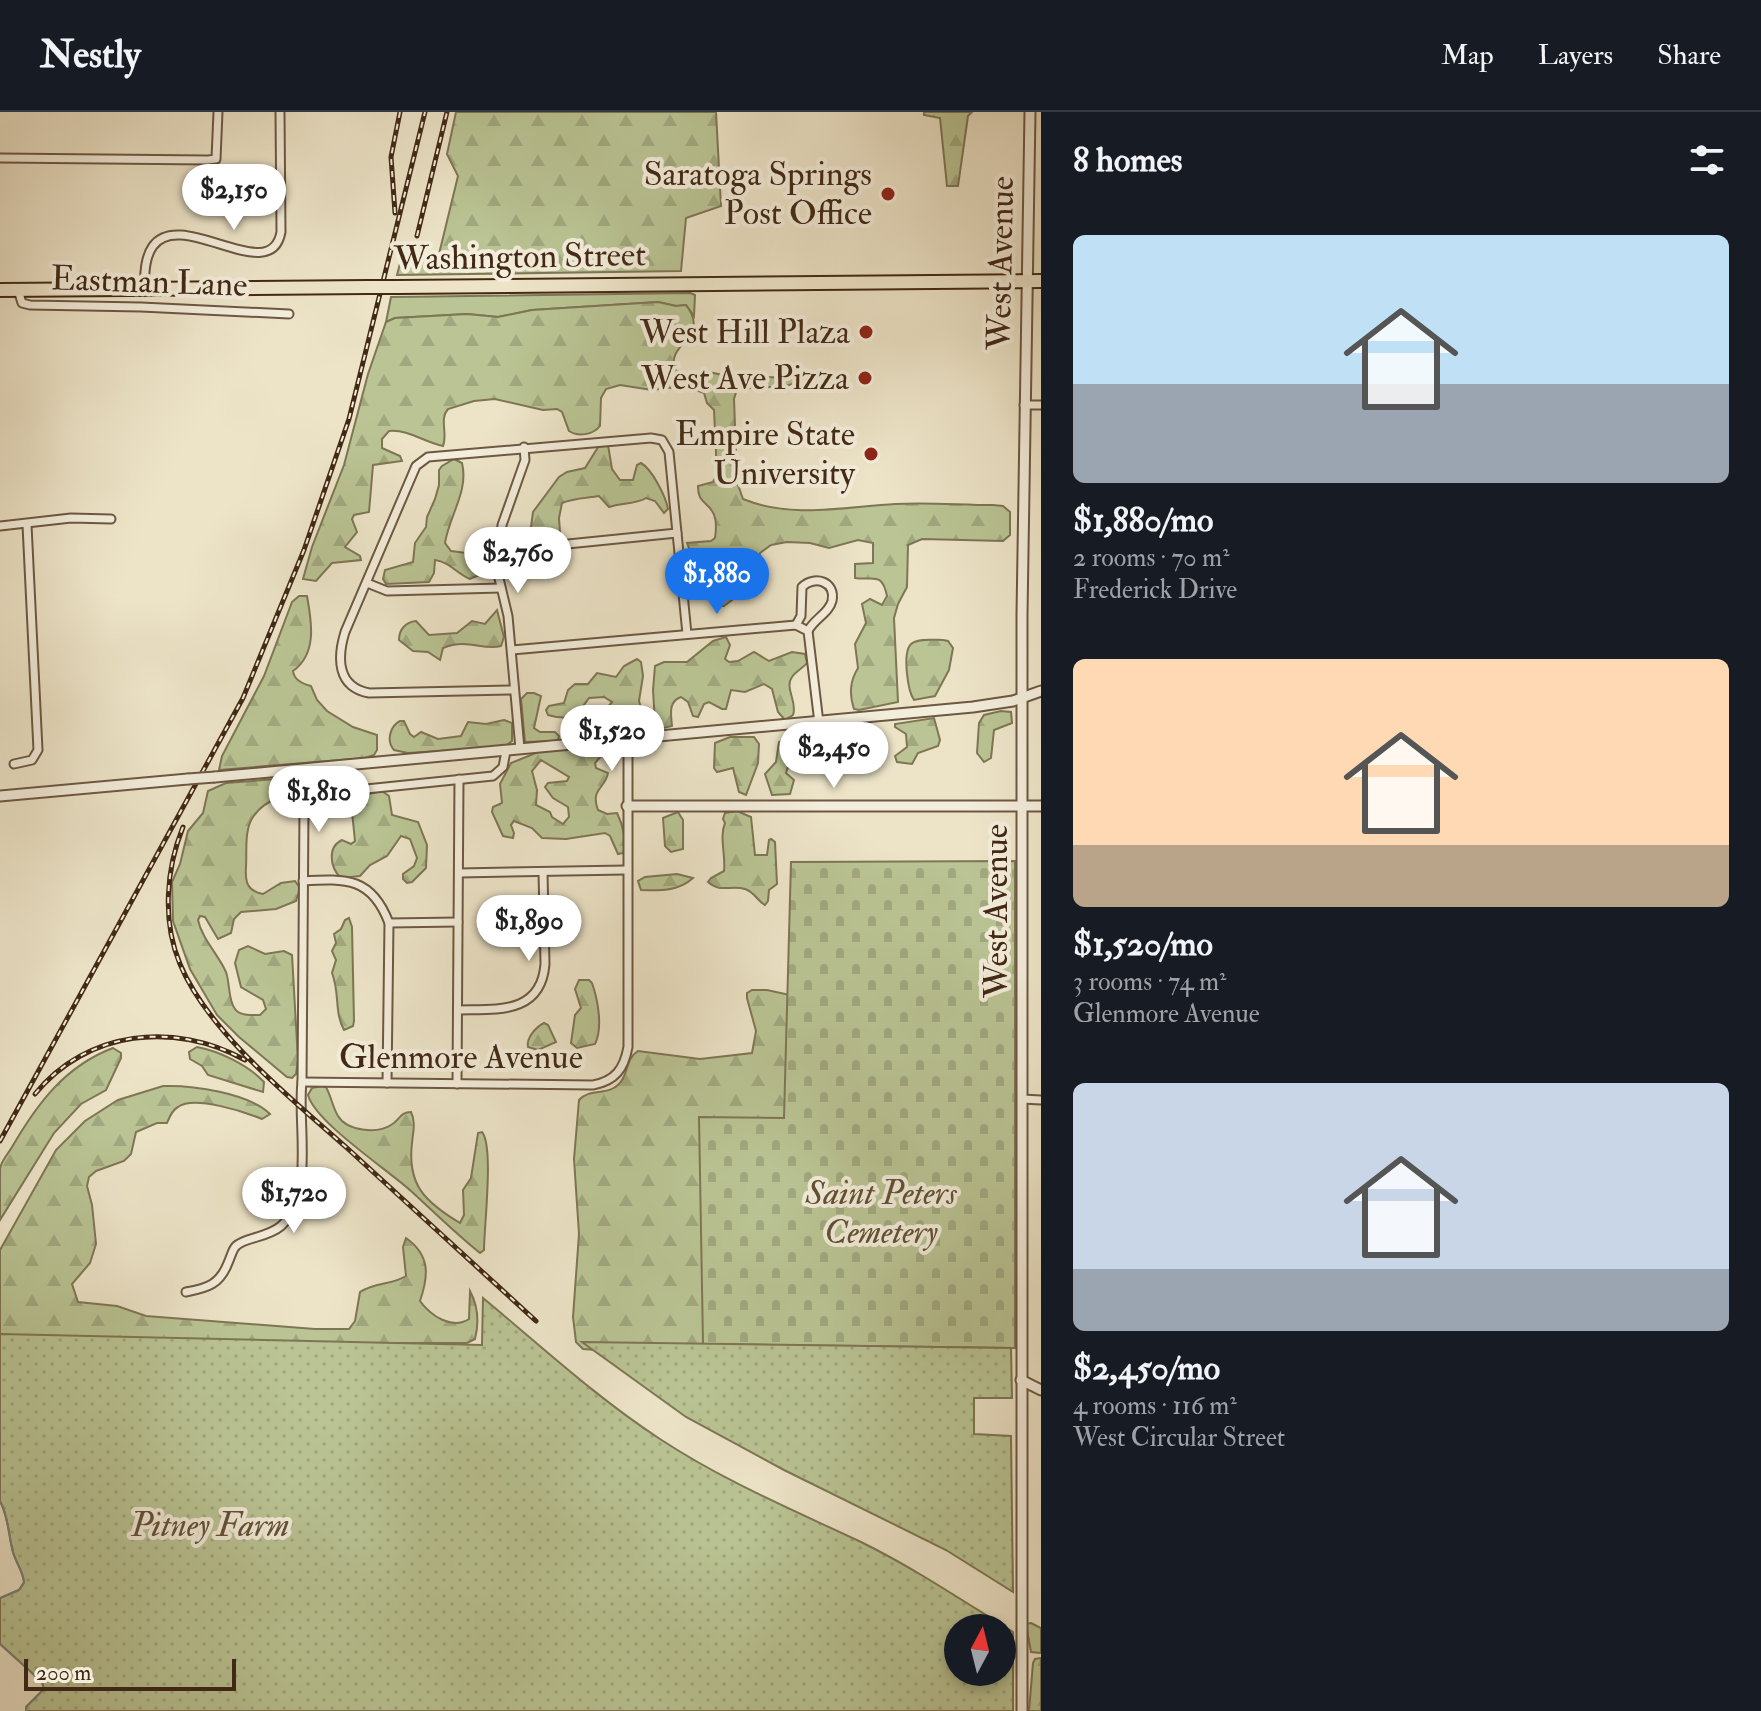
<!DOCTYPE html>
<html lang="en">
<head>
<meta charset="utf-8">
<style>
	body { margin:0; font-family:"IM FELL Double Pica",serif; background:#20242c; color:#f1f3f6; height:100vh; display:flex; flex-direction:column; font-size:30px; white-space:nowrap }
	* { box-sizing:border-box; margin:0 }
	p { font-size:26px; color:#9ea1a6 }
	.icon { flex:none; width:44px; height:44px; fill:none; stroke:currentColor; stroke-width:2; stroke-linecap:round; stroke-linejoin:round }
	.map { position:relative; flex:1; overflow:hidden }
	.side { display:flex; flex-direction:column; background:#171b24; width:720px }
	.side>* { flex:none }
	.needle { width:52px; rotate:7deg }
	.buttons { position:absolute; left:944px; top:1502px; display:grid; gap:16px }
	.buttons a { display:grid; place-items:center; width:72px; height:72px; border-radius:50%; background:#171b24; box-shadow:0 4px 12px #0003; font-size:40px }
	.scale { position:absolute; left:24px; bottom:20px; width:212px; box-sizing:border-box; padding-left:8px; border:4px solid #422915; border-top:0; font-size:22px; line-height:28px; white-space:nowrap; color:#422915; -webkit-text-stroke:6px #f3eddb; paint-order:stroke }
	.price { position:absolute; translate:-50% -68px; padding:0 18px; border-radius:28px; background:#fff; color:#222; font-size:26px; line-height:52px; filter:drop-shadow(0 2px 4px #0008) }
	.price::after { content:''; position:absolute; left:50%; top:48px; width:24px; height:18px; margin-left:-12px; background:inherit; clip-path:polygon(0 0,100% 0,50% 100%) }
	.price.selected { background:#1a73e8; color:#fff }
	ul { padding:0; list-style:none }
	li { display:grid; align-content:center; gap:16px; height:424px; padding:0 32px }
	li span { display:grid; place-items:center; height:248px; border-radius:12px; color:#555 }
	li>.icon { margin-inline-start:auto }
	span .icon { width:144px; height:144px; fill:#fffc; stroke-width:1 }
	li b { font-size:34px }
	h2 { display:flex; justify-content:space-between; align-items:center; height:96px; padding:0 32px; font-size:34px }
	header { display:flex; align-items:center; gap:48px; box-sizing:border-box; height:112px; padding:0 40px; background:#171b24; border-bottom:2px solid #363941 }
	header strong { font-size:38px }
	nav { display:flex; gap:44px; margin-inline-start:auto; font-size:28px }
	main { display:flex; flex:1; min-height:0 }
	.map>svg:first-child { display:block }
	.green { fill:#bac494; stroke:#7e7654; stroke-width:2 }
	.forest { fill:url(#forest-firs); stroke:#7e7654; stroke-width:2; fill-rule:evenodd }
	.cemetery { fill:url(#cemetery-stones); stroke:#7e7654; stroke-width:2 }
	.park { fill:url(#park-dots); stroke:#7e7654; stroke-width:2; fill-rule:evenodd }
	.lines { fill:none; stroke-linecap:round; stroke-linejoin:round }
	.stream { stroke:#7a817c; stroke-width:2 }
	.minor-casing { stroke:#6d5842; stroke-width:11 }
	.tertiary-casing { stroke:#6d5842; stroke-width:13 }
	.trunk-casing { stroke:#422915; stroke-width:16 }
	.minor { stroke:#f3eddb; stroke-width:7 }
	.tertiary { stroke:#f3eddb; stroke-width:9 }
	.trunk { stroke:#ede4c8; stroke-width:12 }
	.rail-casing { stroke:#422915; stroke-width:5 }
	.rail { stroke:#f3eddb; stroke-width:2; stroke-dasharray:6; stroke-linecap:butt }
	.tertiary-bridge-casing { stroke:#6d5842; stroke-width:13; stroke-linecap:butt }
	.trunk-bridge-casing { stroke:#422915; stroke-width:16; stroke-linecap:butt }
	.tertiary-bridge { stroke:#f3eddb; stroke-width:9 }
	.trunk-bridge { stroke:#ede4c8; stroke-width:12 }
	.poi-dot { fill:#8f2418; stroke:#f3eddb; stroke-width:3 }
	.labels { text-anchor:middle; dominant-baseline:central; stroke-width:8; stroke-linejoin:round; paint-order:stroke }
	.poi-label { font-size:34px; fill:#422915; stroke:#f3eddb; text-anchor:end }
	.street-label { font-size:34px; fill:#422915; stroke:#f3eddb }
	.park-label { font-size:34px; font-style:italic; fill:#605035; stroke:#f3eddb }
</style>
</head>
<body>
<header>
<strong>Nestly</strong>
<nav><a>Map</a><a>Layers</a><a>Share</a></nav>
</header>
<main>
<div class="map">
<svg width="1041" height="1599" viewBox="0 0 1041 1599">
	<defs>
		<pattern id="forest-firs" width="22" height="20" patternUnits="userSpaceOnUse" patternTransform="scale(2)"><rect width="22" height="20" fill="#bac494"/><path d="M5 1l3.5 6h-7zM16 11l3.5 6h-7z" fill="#a1a87f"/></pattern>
		<pattern id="cemetery-stones" width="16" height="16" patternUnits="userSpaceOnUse" patternTransform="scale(2)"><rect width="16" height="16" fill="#bac494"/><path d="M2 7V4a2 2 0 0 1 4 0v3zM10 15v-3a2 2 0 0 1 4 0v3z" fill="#a1a87f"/></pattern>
		<pattern id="park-dots" width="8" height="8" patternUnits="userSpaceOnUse" patternTransform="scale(2)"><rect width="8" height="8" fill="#bac494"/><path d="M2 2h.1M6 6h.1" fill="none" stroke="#a1a87f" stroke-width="1.8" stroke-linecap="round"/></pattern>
	</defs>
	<rect width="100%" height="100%" fill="#ede4c8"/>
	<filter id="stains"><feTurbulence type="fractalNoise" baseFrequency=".0025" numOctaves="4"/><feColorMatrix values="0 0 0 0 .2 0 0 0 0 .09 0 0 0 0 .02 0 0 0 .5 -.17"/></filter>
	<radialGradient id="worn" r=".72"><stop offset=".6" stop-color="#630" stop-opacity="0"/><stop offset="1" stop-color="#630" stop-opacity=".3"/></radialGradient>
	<polygon class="green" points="690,181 695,183 694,204 686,193 676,194 658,190 532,198 498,205 467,202 395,206 386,210 391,185"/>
	<g class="forest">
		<polygon points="456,0 716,0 721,94 686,106 681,159 397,163 403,140 439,142 458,64 447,42"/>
		<polygon points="924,0 972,0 968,4 958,74 947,74 940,6 924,3"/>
		<path d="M658,190L676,194L686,193C712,227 663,231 676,259L689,262L709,260L727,264L796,266V271L786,274L737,277L734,287L737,370L743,387C792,407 844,395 895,392C927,390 961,393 993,393L1003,394L1010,400V423L1003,429L922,427L908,433L907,475L898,492L894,506L898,590L859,598L854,597C849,581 850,569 858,556L855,532L866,511L862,492L870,487L882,493L887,484C882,459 873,469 855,466V452L873,451V431L858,428L829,436L810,431L787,430L771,433L760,441L758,455L732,469V488L724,494H719L713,486H698L690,481L691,472L705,470L712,464L710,450L691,441L687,431L711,429L715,426C721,387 697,398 698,374L713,370L717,362L714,298L707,291L704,281L685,274L652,278L620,273L606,277L601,286L600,314C593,323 578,325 569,319L562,300L557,297L543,298L495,287L474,289L448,297C439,307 448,322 443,334C424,330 408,317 389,319L382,327V336L400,344L402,349L373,353L369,400L354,403L352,407L357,420L345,435L360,444L361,448L332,451L316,469L303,467L312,435L344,353L368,262L386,210L395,206L467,202L498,205L532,198Z"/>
		<path d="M600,332L608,333L612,357L620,368H633L637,353L641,351C652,357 666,385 668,397L664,401L655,389L646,386C637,392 621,391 609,395L599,384C587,386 573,386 562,391L559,406L560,420L557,424L528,432H518L517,427L530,423L533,400L559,365L567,360L585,356Z"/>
		<path d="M454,347L462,351C469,379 449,404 445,431L451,439C467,442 484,437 479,463L470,467C457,462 450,450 435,448L434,461L429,470L386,472L383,467L385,458L413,450L415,431L426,415L427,405L435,387L439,373V358L442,354Z"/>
		<path d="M299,484H307C312,511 317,542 293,559C294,568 303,572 311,574L317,588L327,599L353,615L377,623V638L374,643L365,646L219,658L222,644L264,564L292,490Z"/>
		<path d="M497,498L504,525L501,534C483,539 468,526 443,536L440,548L428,540L413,539L399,528C399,517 406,510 416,509L429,523L457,521L472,509L485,512Z"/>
		<path d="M726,525L730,533L725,547L729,550L738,549L754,540L769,549L792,540L805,542L807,551C803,556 796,559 792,565C784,576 798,590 793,603L785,608L778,600L772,577L764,572L745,580L731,578L726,597H722L709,590L704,592L698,605L693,604L688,590L681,585C668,589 671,603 672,614L663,616L655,611L653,578L655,554L664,550H687L713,529Z"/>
		<path d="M943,528L948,529L953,536L949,558L935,584L914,588C908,580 902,541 911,532C918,526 934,528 943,528Z"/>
		<path d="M637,547L641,550L643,564L639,589L646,612L643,616L623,622H609C599,609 603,600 612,590L604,585L589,586C577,603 572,610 548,603L546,598L549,594L564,591L568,578L575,572H588L597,561L616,565L624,554Z"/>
		<polygon points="527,581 534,581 541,584 534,616 540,620 555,620 559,624 558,629 525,630 521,587"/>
		<polygon points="1001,599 1011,600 1012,611 994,618 991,646 984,650 977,641 979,611 984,603"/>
		<polygon points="934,606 940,628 938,634 918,641 912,652 897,650 895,644 907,635 906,622 895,615 895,612"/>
		<path d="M504,608L512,611V629L504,635L408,641L394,638C386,629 390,614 400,609H404L410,622L414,625L421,620L438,627L461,624L468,610L486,612Z"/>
		<polygon points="819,619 826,623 821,656 788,655 786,661 794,668 790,682 772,683 765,662 776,650 779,630 788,628 792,644 807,644 812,637 812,622"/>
		<polygon points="730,625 754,625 759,632 758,651 746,683 739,680 733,656 717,660 714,656 715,631"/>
		<path d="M604,633L608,636L595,651L596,656L608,661C605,677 590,677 598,698L607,702L617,701C623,713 627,729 623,741L618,742L610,724L605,721L566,727L542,726L532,716L514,709L511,713L514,721L513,726L503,724L492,700L493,695L502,691L500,672L511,651L543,638ZM541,648L569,665L567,669L548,671L545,675L553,686L568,695L569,705L563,712L552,705L550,700L536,693L537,678L532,659Z"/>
		<path d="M354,661L358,664L352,671C322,682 272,675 253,705C244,718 247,740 246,755C245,770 247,779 263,782L281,771L295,769L300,776L296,789L276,797L241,800L234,807L231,821L218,827L205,805L200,804L198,808C202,827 218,842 226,860C230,871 228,888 235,897C240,904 252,903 260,903L266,897L263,888L241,875L235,851L239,838L248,834L265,842L284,839L292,843L298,948L296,962L292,966L287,965L239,925L217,903L190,857L173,809L172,770L180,752L188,719L203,701L208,679L226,671Z"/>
		<path d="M382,679L389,684L392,703L418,710L427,733L426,756L412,770L407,771L403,767V762L414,754L417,746L410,727L401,724L387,744L370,753L360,764L341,766C330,756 327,735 342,728L351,732L355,729L351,690L359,684Z"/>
		<path d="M737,699L751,705L755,743H767L769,728L771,727L775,730L777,772L769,778L768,789L765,793C757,789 755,780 745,777C731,773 720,781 708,770L711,766L724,759C726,744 719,725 725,711L723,707L725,701Z"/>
		<polygon points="678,700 683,708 683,737 671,740 665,734 663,706"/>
		<path d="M677,762L693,766C679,779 660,779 641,778L638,769L645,765Z"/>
		<path d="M349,806L352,815L354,909L353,914L344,918C334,900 340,881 332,861L336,848L332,839L336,831L334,822L341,817L345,808Z"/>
		<path d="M579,868H589L592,871C598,888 603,916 595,932L577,936L571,931L575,903L581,896L575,877Z"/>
		<path d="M752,878H767L790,883L793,964L742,1229L740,1233L623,1240L583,1237L576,1230L573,1205L579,1122L574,1047L579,988C589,976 608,984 619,972C629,962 625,947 638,939L700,947L752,941L756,919L747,886V881Z"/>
		<path d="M544,911L548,913L556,930L538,938L528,935C526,926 536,915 544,911Z"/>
		<path d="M197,935C219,939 248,953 264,970L263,980L208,963L202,954L190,947L189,940Z"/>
		<path d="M113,936L121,941V946L106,978L81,992L54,1021L0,1108C0,1091 0,1073 0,1057C1,1049 8,1042 12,1035C37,992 65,954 113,936Z"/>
		<path d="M163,974C192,973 249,981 270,1002L262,1007C245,1000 194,983 178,995C172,998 169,1006 167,1011H157L136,1020L131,1042L124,1049L96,1059L89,1065L87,1074L92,1093L96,1132L90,1151L72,1172L78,1190L117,1194L146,1204L315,1217H349L355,1209L360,1180C375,1170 392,1173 406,1164L403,1135L406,1126C430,1143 429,1163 420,1189C431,1204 452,1218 469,1207L470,1179C478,1194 479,1211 475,1227L467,1231H306L0,1313V1138L56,1038L85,1009L118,988Z"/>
		<path d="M322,974L326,975C331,984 333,996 338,1004C347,1019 377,1022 391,1013C400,1008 400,1000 411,1000C416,1010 413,1020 412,1031C407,1073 425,1090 460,1111L464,1103L463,1078L471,1066L478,1021L482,1020C494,1034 484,1115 484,1138L480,1141C456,1122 434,1100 411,1079C388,1058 315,1010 308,983L312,976Z"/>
		<polygon points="1031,1511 1041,1516 1041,1541 1031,1540 1026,1512"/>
		<polygon points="1041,1546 1041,1599 1029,1599 1033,1551 1035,1547"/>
	</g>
	<polygon class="cemetery" points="1015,749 1015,1236 703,1232 699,1005 784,1006 791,750"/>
	<g class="park">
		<path d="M483,1186C541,1234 597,1286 660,1327C722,1368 793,1398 861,1430C914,1456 963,1489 1013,1520V1599H26V1595L44,1577L42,1570L0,1532V1486L19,1478L24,1470C23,1459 16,1451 13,1440C8,1422 9,1406 0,1389V1222L482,1233ZM1002,1516V1560H958V1516Z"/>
		<polygon points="582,1230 1011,1236 1012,1286 974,1286 974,1322 1011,1324 1013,1480 946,1438 784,1358 686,1305"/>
	</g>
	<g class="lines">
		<g class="stream">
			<path d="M0,1389C9,1406 8,1422 13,1440C16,1451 23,1459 24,1471L19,1478L0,1486"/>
			<polyline points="0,1532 42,1570 44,1577 26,1595 26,1599"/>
		</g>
		<defs>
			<g id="minor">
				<polyline points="0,46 208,48 216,47 218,0"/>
				<path d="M144,177C145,163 144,147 153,134C181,95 271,176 281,120L280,0"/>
				<polyline points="18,178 22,191 30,193 141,195 289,202"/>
				<polyline points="1024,293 1041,293"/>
				<polyline points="0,414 71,406 111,407"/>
				<polyline points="498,439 677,421"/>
				<polyline points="367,471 387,479 501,476"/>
				<path d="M796,513L801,504L802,475C814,463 836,469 832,489C829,501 814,507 808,519"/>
				<polyline points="512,538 796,513 808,519 819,611"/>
				<path d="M514,578L369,581C337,575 337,546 345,520L416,354L428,345L651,326L662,328L669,340L687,522"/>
				<polyline points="520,637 508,504 497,458 502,413 525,348 524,335"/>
				<polyline points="14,652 32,648 38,638 27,413"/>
				<polyline points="459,761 626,758"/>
				<path d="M303,769C347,766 372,766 389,811L387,971"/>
				<polyline points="389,811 458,810"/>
				<path d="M458,898C496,897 541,903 545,852L543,760"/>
				<path d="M302,970L593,973C615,969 624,957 628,935V629"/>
				<polyline points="457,972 459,667"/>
				<polyline points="1022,987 1041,988"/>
				<path d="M186,1180C208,1176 220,1172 228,1151C231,1145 232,1138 236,1134C245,1125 267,1126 281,1114C315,1084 297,1011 302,970L304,696L308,689L327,681L493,664L503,655L506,639"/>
			</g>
			<g id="tertiary">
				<polyline points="215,665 973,595 1013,589 1041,579"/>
				<polyline points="0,684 188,667"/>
				<polyline points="627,694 1041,694"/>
				<polyline points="1021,1268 1041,1278"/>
				<polyline points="1022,1599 1022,502 1030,0"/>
			</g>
			<g id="trunk">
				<polyline points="396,175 1041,169"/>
				<polyline points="0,178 368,175"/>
			</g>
		</defs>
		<use href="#minor" class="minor-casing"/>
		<use href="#tertiary" class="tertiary-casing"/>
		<use href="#trunk" class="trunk-casing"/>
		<use href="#minor" class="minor"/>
		<use href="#tertiary" class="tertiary"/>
		<use href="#trunk" class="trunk"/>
		<defs>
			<g id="rail">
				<polyline points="395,101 391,45 400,0"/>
				<polyline points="417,124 447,0"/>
				<path d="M183,715C166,757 162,809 180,852C208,920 292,987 347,1036C410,1094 473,1151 536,1209"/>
				<path d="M35,982C87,918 175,909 245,948"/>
				<polyline points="0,1029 243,586 304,438 349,307 425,0"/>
			</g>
		</defs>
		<use href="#rail" class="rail-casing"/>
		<use href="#rail" class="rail"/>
		<defs>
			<polyline id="tertiary-bridge" points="188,667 215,665"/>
			<polyline id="trunk-bridge" points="368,175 396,175"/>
		</defs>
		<use href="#tertiary-bridge" class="tertiary-bridge-casing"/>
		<use href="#trunk-bridge" class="trunk-bridge-casing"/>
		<use href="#tertiary-bridge" class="tertiary-bridge"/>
		<use href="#trunk-bridge" class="trunk-bridge"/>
	</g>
	<g class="poi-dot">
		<circle cx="888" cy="82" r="8"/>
		<circle cx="866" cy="220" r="8"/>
		<circle cx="865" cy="266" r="8"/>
		<circle cx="871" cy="342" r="8"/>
	</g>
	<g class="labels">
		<g class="poi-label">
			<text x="872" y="62">Saratoga Springs<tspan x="872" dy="39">Post Office</tspan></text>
			<text x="850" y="220">West Hill Plaza</text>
			<text x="849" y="266">West Ave Pizza</text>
			<text x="855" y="322">Empire State<tspan x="855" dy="39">University</tspan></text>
		</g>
		<g class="street-label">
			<text transform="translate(520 145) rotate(-1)">Washington Street</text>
			<text transform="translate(1001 151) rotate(-89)">West Avenue</text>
			<text transform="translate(149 170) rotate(2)">Eastman Lane</text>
			<text transform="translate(996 799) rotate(-90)">West Avenue</text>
			<text x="461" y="945">Glenmore Avenue</text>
		</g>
		<g class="park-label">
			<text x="881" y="1081">Saint Peters<tspan x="881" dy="39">Cemetery</tspan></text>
			<text x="210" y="1413">Pitney Farm</text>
		</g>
	</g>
	<rect width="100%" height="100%" filter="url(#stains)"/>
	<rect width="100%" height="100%" fill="url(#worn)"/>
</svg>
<div class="buttons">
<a><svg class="needle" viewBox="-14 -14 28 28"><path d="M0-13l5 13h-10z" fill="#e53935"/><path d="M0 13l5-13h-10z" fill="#9ea1a6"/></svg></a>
</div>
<div class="scale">200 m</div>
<b class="price" style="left:234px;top:120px">$2,150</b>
<b class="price" style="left:518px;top:483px">$2,760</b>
<b class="price selected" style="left:717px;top:504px">$1,880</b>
<b class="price" style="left:612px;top:661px">$1,520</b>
<b class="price" style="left:834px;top:678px">$2,450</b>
<b class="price" style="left:319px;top:722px">$1,810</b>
<b class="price" style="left:529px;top:851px">$1,890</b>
<b class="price" style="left:294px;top:1123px">$1,720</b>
</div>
<section class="side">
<h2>8 homes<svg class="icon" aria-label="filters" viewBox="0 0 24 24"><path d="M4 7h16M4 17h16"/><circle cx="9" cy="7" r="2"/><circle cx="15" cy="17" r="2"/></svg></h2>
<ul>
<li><span style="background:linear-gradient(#bfe0f5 60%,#9aa5b1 0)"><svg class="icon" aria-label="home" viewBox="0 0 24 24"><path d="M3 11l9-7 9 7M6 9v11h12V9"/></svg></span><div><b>$1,880/mo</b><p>2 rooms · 70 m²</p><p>Frederick Drive</p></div></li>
<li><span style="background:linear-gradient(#ffd9b3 75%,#b9a48a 0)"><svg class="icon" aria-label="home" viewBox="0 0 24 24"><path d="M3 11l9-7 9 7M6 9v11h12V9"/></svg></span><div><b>$1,520/mo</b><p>3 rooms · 74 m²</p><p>Glenmore Avenue</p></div></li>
<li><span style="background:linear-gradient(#c9d6e8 75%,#9aa5b1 0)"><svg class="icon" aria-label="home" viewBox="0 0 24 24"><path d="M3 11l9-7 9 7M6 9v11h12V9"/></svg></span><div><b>$2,450/mo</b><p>4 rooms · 116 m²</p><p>West Circular Street</p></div></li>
</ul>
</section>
</main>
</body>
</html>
